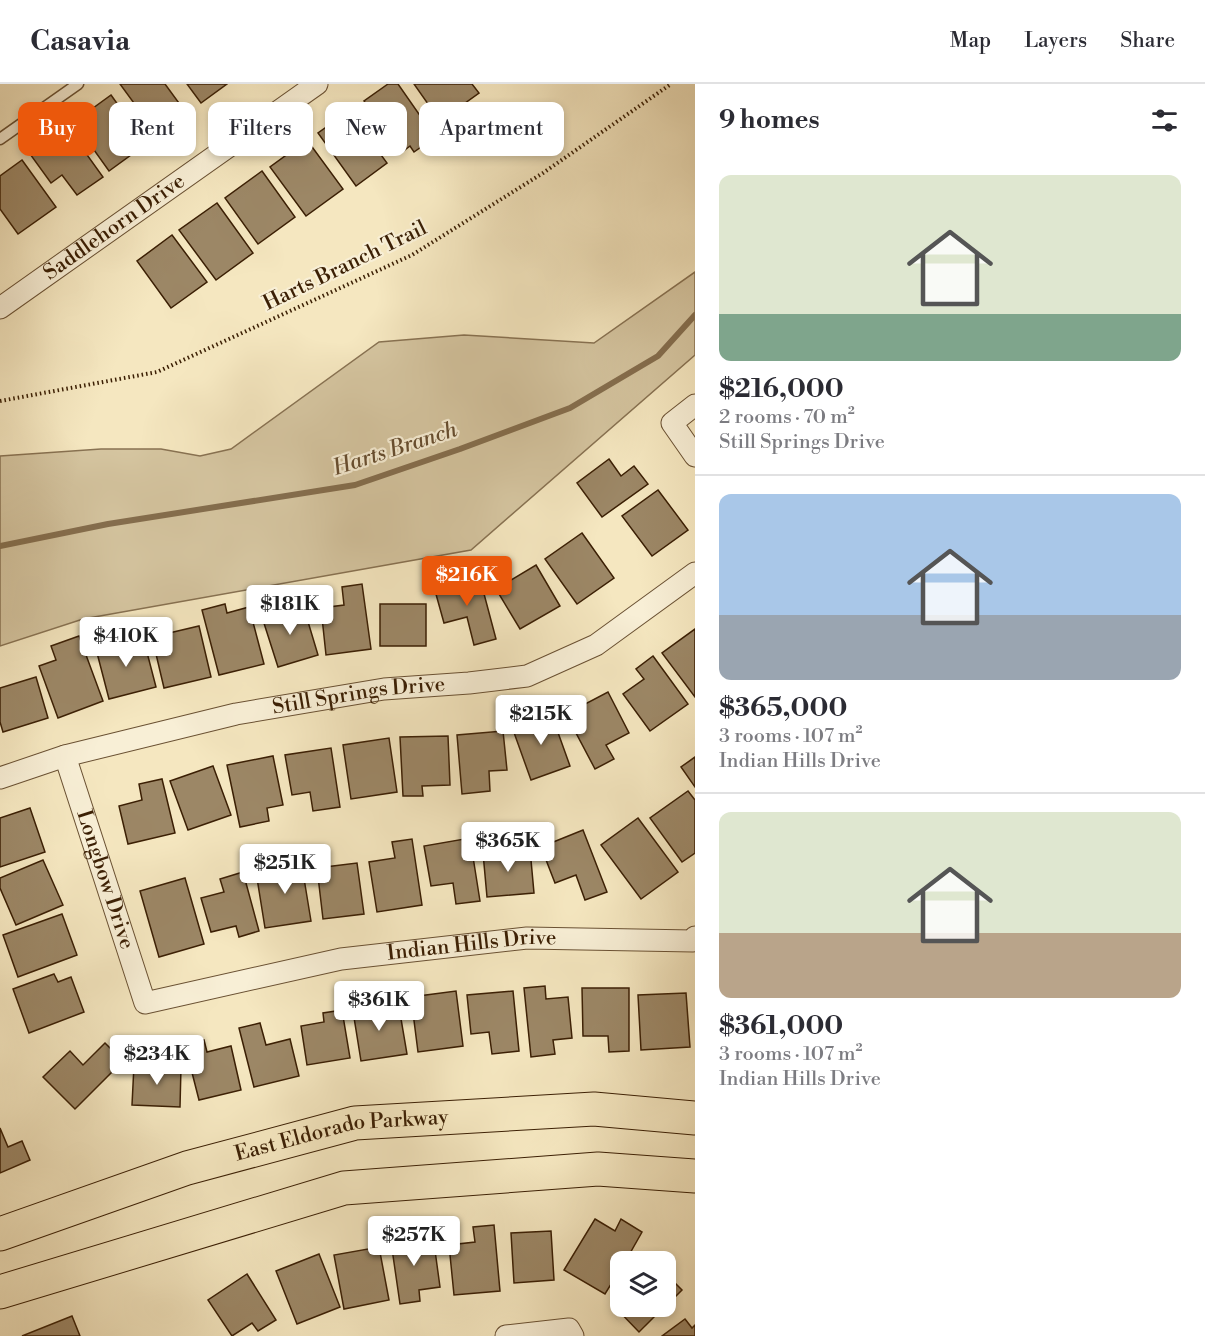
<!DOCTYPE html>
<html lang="en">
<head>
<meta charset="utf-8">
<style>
	body { margin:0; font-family:"Libre Bodoni",serif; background:#f7f7f7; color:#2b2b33; height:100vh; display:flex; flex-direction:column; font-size:22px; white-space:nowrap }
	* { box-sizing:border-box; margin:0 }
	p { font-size:20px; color:#7c7c81 }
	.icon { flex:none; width:33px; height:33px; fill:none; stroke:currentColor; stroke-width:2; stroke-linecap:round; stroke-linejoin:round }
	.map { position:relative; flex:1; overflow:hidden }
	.side { display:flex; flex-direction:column; background:#fff; width:510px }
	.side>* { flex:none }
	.banner { position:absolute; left:18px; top:18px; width:570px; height:54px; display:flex; gap:12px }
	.buttons { position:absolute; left:610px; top:1167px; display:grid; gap:12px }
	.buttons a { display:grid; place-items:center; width:66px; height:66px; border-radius:12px; background:#fff; box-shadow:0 3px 9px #0003; font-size:30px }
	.price { position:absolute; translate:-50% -51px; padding:0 14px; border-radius:6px; background:#fff; color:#222; font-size:20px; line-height:39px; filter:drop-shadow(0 2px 3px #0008) }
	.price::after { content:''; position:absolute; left:50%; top:36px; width:18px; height:14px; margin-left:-9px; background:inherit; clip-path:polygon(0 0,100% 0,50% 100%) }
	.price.active { background:#ea580c; color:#fff }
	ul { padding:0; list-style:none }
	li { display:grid; align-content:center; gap:12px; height:318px; padding:0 24px }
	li+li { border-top:2px solid #e1e1e2 }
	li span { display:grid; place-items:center; height:186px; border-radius:12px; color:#555 }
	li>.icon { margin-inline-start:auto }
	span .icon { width:108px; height:108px; fill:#fffc; stroke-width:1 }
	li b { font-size:26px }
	h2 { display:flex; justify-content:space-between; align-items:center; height:72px; padding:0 24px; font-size:26px }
	.tag { padding:0 21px; border-radius:12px; background:#fff; box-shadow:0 3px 9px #0003; font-size:21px; line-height:54px }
	.tag.active { background:#ea580c; color:#fff }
	header { display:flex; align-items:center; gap:36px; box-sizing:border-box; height:84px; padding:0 30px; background:#fff; border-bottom:2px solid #e1e1e2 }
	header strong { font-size:28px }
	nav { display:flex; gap:33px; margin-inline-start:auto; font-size:21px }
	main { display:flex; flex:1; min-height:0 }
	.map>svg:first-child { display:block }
	.green { fill:#d5c5a0; stroke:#887252; stroke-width:1.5 }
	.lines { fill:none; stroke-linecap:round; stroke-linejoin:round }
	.stream { stroke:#856e4e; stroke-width:6 }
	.building { fill:#9c8766; stroke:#3b1f04; stroke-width:1.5 }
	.service-casing { stroke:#6a5133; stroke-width:13 }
	.minor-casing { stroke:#6a5133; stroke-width:23 }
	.primary-casing { stroke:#3b1f04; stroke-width:35 }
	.path { stroke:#3b1f04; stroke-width:4; stroke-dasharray:1.5 3; stroke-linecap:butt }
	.service { stroke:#f8efd6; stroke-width:10 }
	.minor { stroke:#f8efd6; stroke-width:21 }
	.primary { stroke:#f5e7c0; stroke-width:33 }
	.labels { text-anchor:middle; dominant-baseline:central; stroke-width:4.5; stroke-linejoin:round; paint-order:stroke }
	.street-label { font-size:21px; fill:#3b1f04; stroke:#f8efd6 }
	.water-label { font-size:22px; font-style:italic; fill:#664d2f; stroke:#f8efd6 }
</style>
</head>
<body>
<header>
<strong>Casavia</strong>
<nav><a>Map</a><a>Layers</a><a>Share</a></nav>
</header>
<main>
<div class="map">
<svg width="695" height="1252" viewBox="0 0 695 1252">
	<rect width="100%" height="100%" fill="#f5e7c0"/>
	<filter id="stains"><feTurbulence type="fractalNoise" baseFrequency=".00333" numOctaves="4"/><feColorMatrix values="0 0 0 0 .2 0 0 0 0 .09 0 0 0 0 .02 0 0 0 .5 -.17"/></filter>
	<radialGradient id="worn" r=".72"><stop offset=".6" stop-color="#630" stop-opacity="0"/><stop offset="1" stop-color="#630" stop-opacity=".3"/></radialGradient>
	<polygon class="green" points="695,188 695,271 471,466 83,535 0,562 0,372 101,365 161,365 200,372 231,365 379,258 464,251 594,259"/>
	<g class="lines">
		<polyline class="stream" points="0,462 108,440 355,401 460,365 570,324 658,272 695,231"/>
	</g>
	<g class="building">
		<polygon points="120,0 165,0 187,30 158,52"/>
		<polygon points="187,0 227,0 201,19"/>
		<polygon points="388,0 398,0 435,53 414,68 410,62 401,69 364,17"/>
		<polygon points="414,0 472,0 479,9 440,37"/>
		<polygon points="111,11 146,60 109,87 74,38"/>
		<polygon points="349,27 387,79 356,102 318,49"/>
		<polygon points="67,43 103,93 77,111 62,91 51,99 30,70"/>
		<polygon points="307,56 343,105 306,132 270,83"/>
		<polygon points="22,76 56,123 18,150 0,125 0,92"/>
		<polygon points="262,87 295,133 258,160 225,114"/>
		<polygon points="217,119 253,169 216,196 179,146"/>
		<polygon points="172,151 207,198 171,224 137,177"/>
		<polygon points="609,375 621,392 634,382 648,400 602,433 577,399"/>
		<polygon points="658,406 688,446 652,472 622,432"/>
		<polygon points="582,449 614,494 577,520 545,475"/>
		<polygon points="536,481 560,522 520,545 496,505"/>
		<polygon points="479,491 496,555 474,561 467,533 444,539 434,503"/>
		<polygon points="362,500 371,565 326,571 321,524 344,521 342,503"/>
		<polygon points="225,520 227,529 249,523 264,580 219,591 202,526"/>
		<rect x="380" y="520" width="46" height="42"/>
		<polygon points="303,521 318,571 278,583 262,533"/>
		<polygon points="199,542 211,593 164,604 152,553"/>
		<polygon points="695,545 695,613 662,569"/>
		<polygon points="79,552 103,617 58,634 39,582 56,576 51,562"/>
		<polygon points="143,553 156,603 109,615 96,565"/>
		<polygon points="653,572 688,620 650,647 623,610 644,595 636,585"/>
		<polygon points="36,593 48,634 3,648 0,638 0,604"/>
		<polygon points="608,608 629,649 606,661 614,675 595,685 566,630"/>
		<polygon points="551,629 570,682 531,696 512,643"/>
		<polygon points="503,647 507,686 489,687 490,707 462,710 457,651"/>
		<polygon points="448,652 450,701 422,702 423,712 403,712 400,653"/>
		<polygon points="389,654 397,708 351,715 343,661"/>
		<polygon points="331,664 340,723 313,727 310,708 292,711 285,671"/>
		<polygon points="273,672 283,721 267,724 269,737 240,743 227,681"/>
		<polygon points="695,673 695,703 681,683"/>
		<polygon points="213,682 231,731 188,746 170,697"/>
		<polygon points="162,695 175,749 128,760 119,722 142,716 139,700"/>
		<polygon points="688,707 695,716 695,769 682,778 650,734"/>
		<polygon points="30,724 45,768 0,783 0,734"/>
		<polygon points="638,734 678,788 641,815 601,761"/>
		<polygon points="583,746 607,808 585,816 576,791 555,799 541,763"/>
		<polygon points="470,754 480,817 456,820 453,799 431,802 424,762"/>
		<polygon points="412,755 422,821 377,828 369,778 395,774 392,758"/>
		<polygon points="530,765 534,809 487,813 483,769"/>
		<polygon points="300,770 311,837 265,844 257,794 281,790 279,774"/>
		<polygon points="43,776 63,821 16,841 0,804 0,794"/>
		<polygon points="357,779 364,830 323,835 317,784"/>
		<polygon points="243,788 259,847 239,853 236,842 211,848 201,814 224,808 220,795"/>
		<polygon points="185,794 204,860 159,873 140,807"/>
		<polygon points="62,830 77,871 18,893 3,851"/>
		<polygon points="54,890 58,898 71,893 84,928 29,949 13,905"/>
		<polygon points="545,902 546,915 568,913 572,954 553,956 555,970 531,973 524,904"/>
		<polygon points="582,904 629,904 629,967 609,968 608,952 583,952"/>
		<polygon points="456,907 463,962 418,968 411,913"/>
		<polygon points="513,907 519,967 492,970 489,948 471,950 467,911"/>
		<polygon points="686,909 690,963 641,966 638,911"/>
		<polygon points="373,918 375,927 399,923 407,970 361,977 352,921"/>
		<polygon points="342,926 350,974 307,981 301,942 324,938 323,929"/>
		<polygon points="260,939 266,961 290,955 299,992 254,1003 239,944"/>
		<polygon points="204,956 207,968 231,962 241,1006 199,1016 185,961"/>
		<polygon points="105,959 123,977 75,1025 43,993 70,967 83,981"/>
		<polygon points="134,981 181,983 180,1023 132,1021"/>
		<polygon points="0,1044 8,1063 22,1057 30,1076 0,1089"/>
		<polygon points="595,1135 615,1147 621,1135 642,1148 625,1178 621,1178 621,1184 605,1210 564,1186"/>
		<polygon points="494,1141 500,1207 454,1211 449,1161 475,1158 473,1143"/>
		<polygon points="551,1147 554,1196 514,1199 511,1149"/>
		<polygon points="415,1148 417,1162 434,1159 440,1203 419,1206 420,1217 400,1220 390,1151"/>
		<polygon points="379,1163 389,1216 344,1225 334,1171"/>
		<polygon points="319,1170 340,1223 297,1240 276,1187"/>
		<polygon points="247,1190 276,1236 258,1247 252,1239 232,1252 208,1216"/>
		<polygon points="666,1190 682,1206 666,1222"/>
		<polygon points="621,1213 621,1222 665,1222 639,1248 613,1221"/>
		<polygon points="72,1232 80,1252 22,1252"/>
		<polygon points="685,1235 692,1244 695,1241 695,1252 662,1252"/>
	</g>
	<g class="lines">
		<defs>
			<polyline id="service" points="0,55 78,0"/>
			<g id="minor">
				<path id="s1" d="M0,224L317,0"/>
				<polyline points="695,321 672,339 695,372"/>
				<path id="s2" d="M65,672L145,919L341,875L527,854L693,857L695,853"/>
				<path id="s3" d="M0,694L65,672L236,630L384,605L469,599L527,592L596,561L695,489"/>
				<polyline points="506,1252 569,1245 573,1252"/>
			</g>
			<g id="primary">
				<path id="s4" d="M0,1150L187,1084L355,1039L594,1025L695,1034"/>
				<polyline points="0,1208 344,1104 598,1085 695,1092"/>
			</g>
		</defs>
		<use href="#service" class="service-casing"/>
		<use href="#minor" class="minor-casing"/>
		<use href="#primary" class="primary-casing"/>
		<polyline class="path" points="0,317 157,288 412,171 543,89 671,0"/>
		<use href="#service" class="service"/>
		<use href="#minor" class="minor"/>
		<use href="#primary" class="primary"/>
	</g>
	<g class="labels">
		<g class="street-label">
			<text stroke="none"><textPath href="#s1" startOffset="140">Saddlehorn Drive</textPath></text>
			<text transform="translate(345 182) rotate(-26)">Harts Branch Trail</text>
			<text stroke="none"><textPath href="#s3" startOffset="369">Still Springs Drive</textPath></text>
			<text stroke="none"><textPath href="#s2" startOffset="130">Longbow Drive</textPath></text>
			<text stroke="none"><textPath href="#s2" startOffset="592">Indian Hills Drive</textPath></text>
			<text stroke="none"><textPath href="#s4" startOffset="357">East Eldorado Parkway</textPath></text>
		</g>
		<g class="water-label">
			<text transform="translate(395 365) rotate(-18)">Harts Branch</text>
		</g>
	</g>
	<rect width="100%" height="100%" filter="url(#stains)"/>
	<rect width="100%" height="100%" fill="url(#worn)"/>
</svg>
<div class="buttons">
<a><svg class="icon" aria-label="layers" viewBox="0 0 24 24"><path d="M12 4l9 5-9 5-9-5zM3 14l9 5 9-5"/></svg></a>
</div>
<b class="price active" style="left:467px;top:523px">$216K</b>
<b class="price" style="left:290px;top:552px">$181K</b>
<b class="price" style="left:126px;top:584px">$410K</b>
<b class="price" style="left:541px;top:662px">$215K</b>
<b class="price" style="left:508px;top:789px">$365K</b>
<b class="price" style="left:285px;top:811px">$251K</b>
<b class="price" style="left:379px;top:948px">$361K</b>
<b class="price" style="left:157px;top:1002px">$234K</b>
<b class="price" style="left:414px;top:1183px">$257K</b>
<div class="banner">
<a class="tag active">Buy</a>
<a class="tag">Rent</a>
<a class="tag">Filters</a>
<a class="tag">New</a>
<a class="tag">Apartment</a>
</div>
</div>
<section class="side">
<h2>9 homes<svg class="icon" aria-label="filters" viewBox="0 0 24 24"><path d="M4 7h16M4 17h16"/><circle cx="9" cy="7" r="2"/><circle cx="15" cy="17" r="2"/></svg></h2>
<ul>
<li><span style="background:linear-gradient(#dfe7d0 75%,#7fa58c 0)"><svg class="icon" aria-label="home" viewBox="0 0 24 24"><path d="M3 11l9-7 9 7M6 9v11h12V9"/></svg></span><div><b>$216,000</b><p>2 rooms · 70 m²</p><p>Still Springs Drive</p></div></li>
<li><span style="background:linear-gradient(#a9c7e8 65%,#9aa5b1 0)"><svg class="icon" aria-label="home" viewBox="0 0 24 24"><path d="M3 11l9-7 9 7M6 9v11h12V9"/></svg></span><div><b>$365,000</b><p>3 rooms · 107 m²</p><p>Indian Hills Drive</p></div></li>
<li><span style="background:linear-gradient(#dfe7d0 65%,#b9a48a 0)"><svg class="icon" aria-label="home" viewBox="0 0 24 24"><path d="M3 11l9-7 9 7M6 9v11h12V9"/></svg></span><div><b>$361,000</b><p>3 rooms · 107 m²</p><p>Indian Hills Drive</p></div></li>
</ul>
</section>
</main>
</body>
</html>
